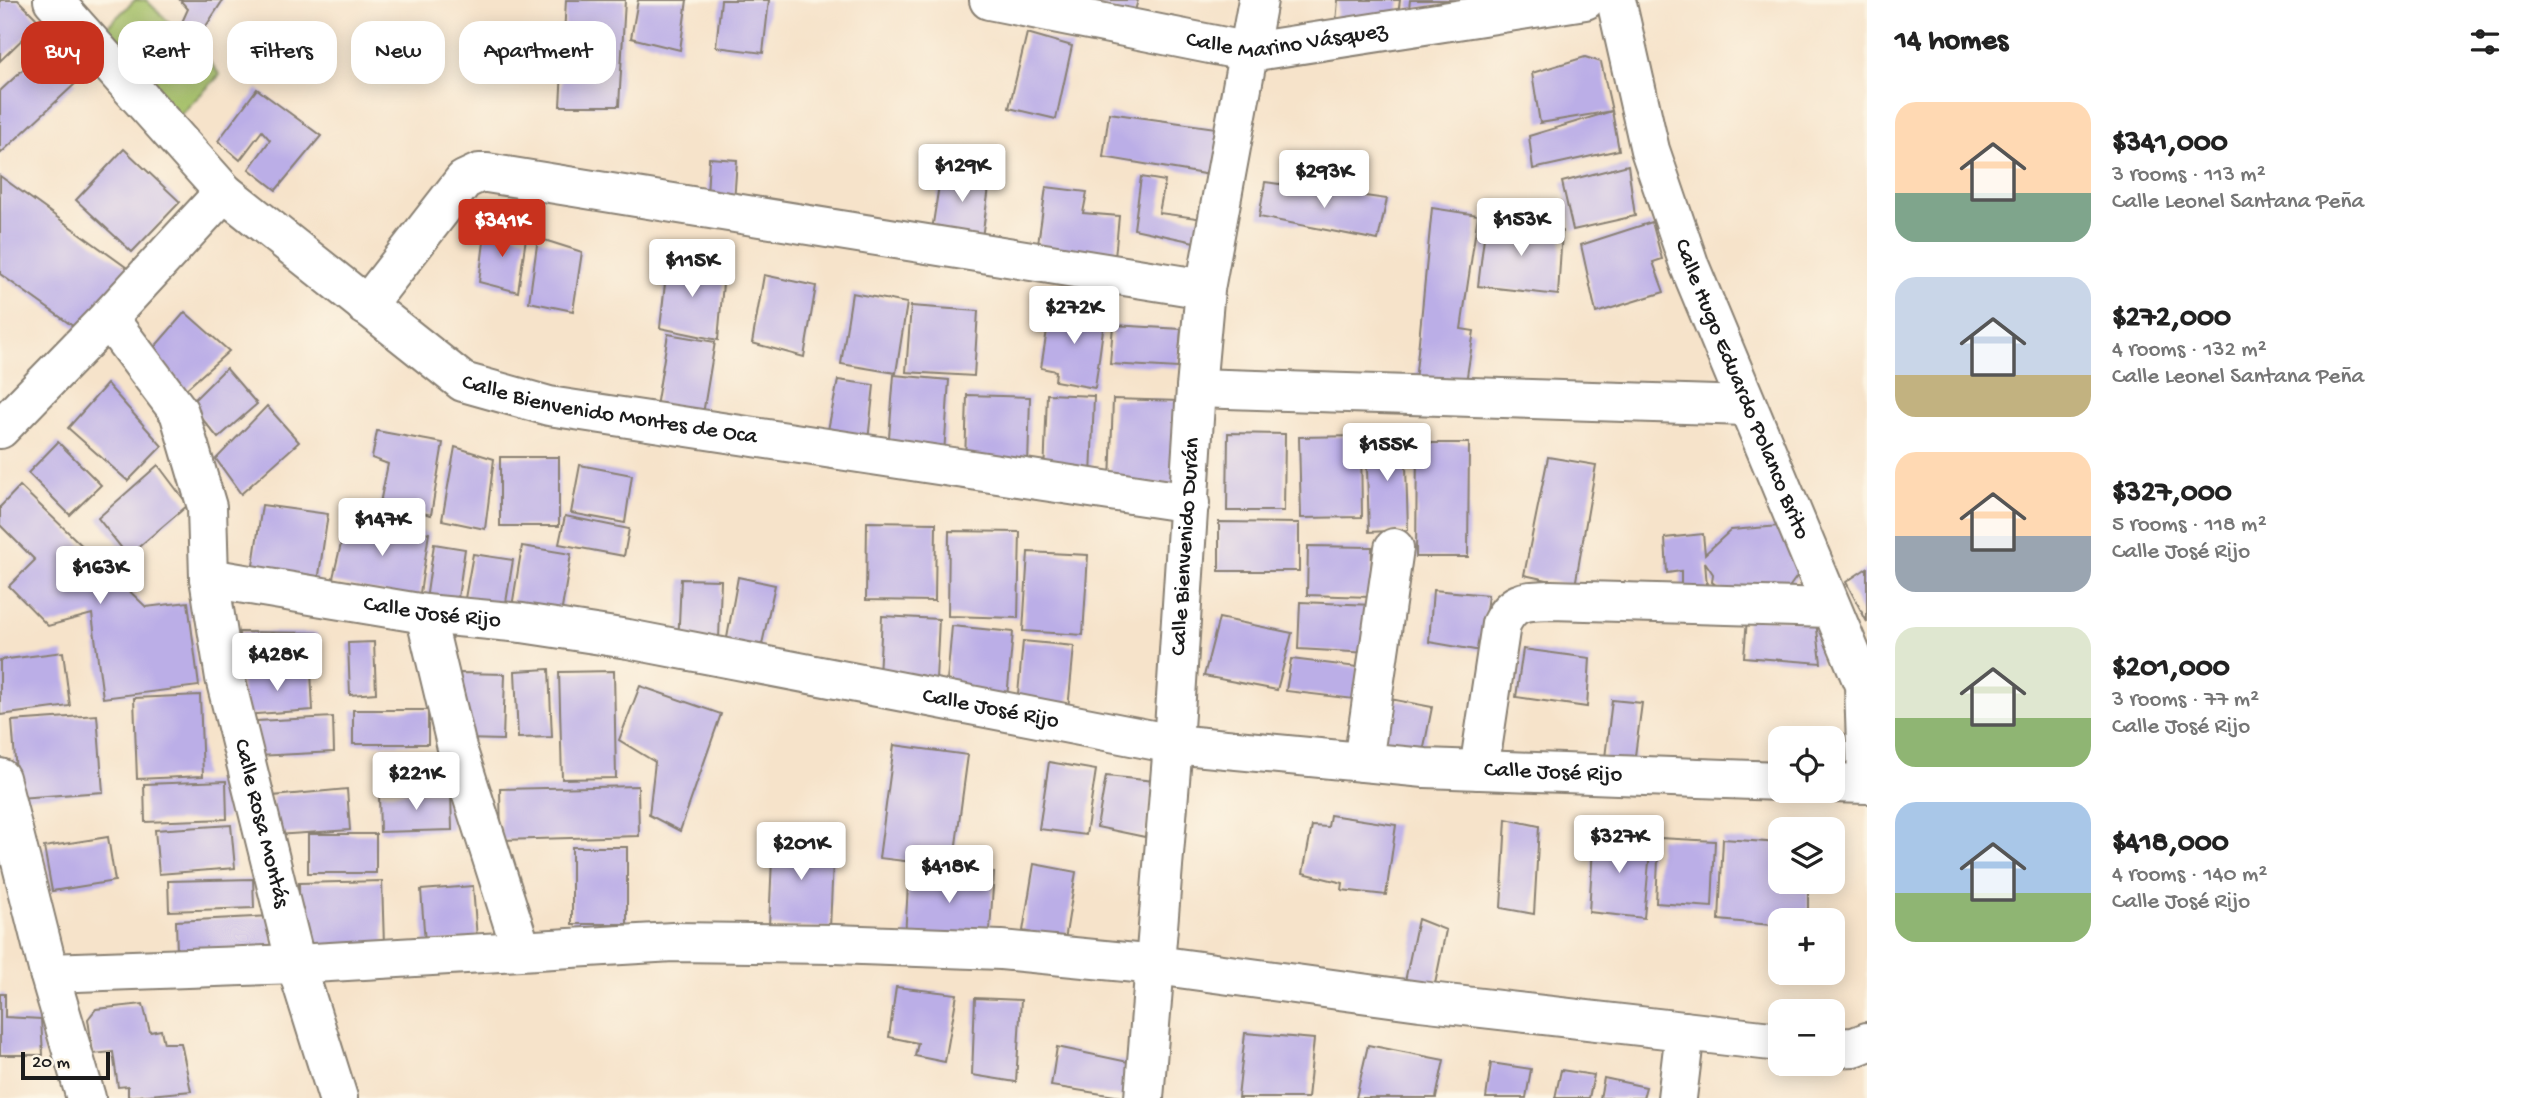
<!DOCTYPE html>
<html lang="en">
<head>
<meta charset="utf-8">
<style>
	body { margin:0; font-family:"Gochi Hand",sans-serif; background:#f6f6f6; color:#222; height:100vh; display:flex; flex-direction:column; font-size:26px; white-space:nowrap }
	* { box-sizing:border-box; margin:0 }
	p { font-size:23px; color:#767676 }
	.icon { flex:none; width:38px; height:38px; fill:none; stroke:currentColor; stroke-width:2; stroke-linecap:round; stroke-linejoin:round }
	.map { position:relative; flex:1; overflow:hidden }
	.panel { display:flex; flex-direction:column; background:#fff; width:665px }
	.panel>* { flex:none }
	.top-card { position:absolute; left:21px; top:21px; width:665px; height:63px; display:flex; gap:14px }
	.controls { position:absolute; left:1768px; top:726px; display:grid; gap:14px }
	.controls a { display:grid; place-items:center; width:77px; height:77px; border-radius:14px; background:#fff; box-shadow:0 4px 18px #0003; font-size:35px }
	.scale { position:absolute; left:21px; bottom:18px; width:89px; box-sizing:border-box; padding-left:7px; border:4px solid #1c1c1c; border-top:0; font-size:19px; line-height:24px; white-space:nowrap; color:#1c1c1c; -webkit-text-stroke:5px #fcf5e5; paint-order:stroke }
	.price { position:absolute; translate:-50% -60px; padding:0 16px; border-radius:7px; background:#fff; color:#222; font-size:23px; line-height:46px; filter:drop-shadow(0 2px 4px #0008) }
	.price::after { content:''; position:absolute; left:50%; top:42px; width:21px; height:16px; margin-left:-10px; background:inherit; clip-path:polygon(0 0,100% 0,50% 100%) }
	.price.current { background:#c8321e; color:#fff }
	ul { padding:0; list-style:none }
	li { display:flex; align-items:center; gap:21px; height:175px; padding:0 28px }
	li span { display:grid; place-items:center; flex:none; width:196px; height:140px; border-radius:21px; color:#555 }
	li>.icon { margin-inline-start:auto }
	span .icon { width:84px; height:84px; fill:#fffc; stroke-width:1 }
	li b { font-size:30px }
	h2 { display:flex; justify-content:space-between; align-items:center; height:84px; padding:0 28px; font-size:30px }
	.chip { padding:0 24px; border-radius:21px; background:#fff; box-shadow:0 4px 18px #0003; font-size:24px; line-height:63px }
	.chip.current { background:#c8321e; color:#fff }
	main { display:flex; flex:1; min-height:0 }
	.map>svg:first-child { display:block }
	.green { fill:#a4c067; stroke:#606e42; stroke-width:2 }
	.building { fill:#bbaee7 }
	.lines { fill:none; stroke-linecap:round; stroke-linejoin:round }
	.minor-casing { stroke:#898073; stroke-width:42 }
	.minor { stroke:#fff; stroke-width:38 }
	.labels { text-anchor:middle; dominant-baseline:central; stroke-width:7; stroke-linejoin:round; paint-order:stroke }
	.street-label { font-size:23px; fill:#1c1c1c; stroke:#fcf5e5 }
</style>
</head>
<body>
<main>
<div class="map">
<svg width="1867" height="1098" viewBox="0 0 1867 1098">
	<rect width="100%" height="100%" fill="#fcf5e5"/>
	<filter id="ink" filterUnits="userSpaceOnUse"><feTurbulence type="fractalNoise" baseFrequency=".0143" numOctaves="2"/><feDisplacementMap in="SourceGraphic" scale="14" xChannelSelector="R" yChannelSelector="G"/><feConvolveMatrix kernelMatrix="1 2 1 2 8 2 1 2 1" color-interpolation-filters="sRGB"/></filter>
	<filter id="wash" filterUnits="userSpaceOnUse"><feTurbulence type="fractalNoise" baseFrequency=".00686" numOctaves="4" result="noise"/><feDisplacementMap in="SourceGraphic" scale="28" xChannelSelector="R" yChannelSelector="G"/><feGaussianBlur stdDeviation="1.57" result="paint"/><feColorMatrix in="noise" values="0 0 0 0 0 0 0 0 0 0 0 0 0 0 0 0 0 1.4 0 .05"/><feComposite in="paint" operator="in"/></filter>
	<g filter="url(#wash)">
		<rect width="100%" height="100%" fill="#f6e3ca"/>
		<polygon class="green" points="135,0 146,0 178,31 195,43 220,75 172,123 96,37"/>
		<g id="blocks">
			<g class="building">
				<polygon points="0,0 18,0 40,22 0,61"/>
				<polygon points="180,0 223,0 195,43 178,31 188,9"/>
				<polygon points="566,0 625,0 619,106 560,106"/>
				<polygon points="638,0 687,0 680,50 631,38"/>
				<polygon points="721,0 769,0 763,53 716,47"/>
				<polygon points="1083,0 1138,0 1133,18"/>
				<polygon points="1338,0 1400,0 1397,23 1336,23"/>
				<polygon points="1410,0 1466,0 1409,9"/>
				<polygon points="1027,33 1072,46 1056,119 1009,108"/>
				<polygon points="44,50 76,83 0,154 0,91"/>
				<polygon points="1585,57 1601,62 1612,111 1540,123 1532,73"/>
				<polygon points="257,89 321,136 276,190 249,169 270,140 262,131 240,160 218,141"/>
				<polygon points="1612,111 1619,150 1533,169 1529,136"/>
				<polygon points="1109,113 1223,129 1216,176 1103,157"/>
				<polygon points="124,149 180,202 132,252 76,200"/>
				<polygon points="709,158 737,160 734,202 707,198"/>
				<polygon points="1628,165 1635,216 1573,230 1562,182"/>
				<polygon points="942,166 991,173 981,245 932,230"/>
				<polygon points="0,176 130,270 84,334 0,274"/>
				<polygon points="1141,177 1165,181 1159,213 1212,220 1208,245 1134,229"/>
				<polygon points="1265,182 1387,199 1378,240 1259,217"/>
				<polygon points="1046,187 1087,192 1083,213 1119,216 1114,268 1037,251"/>
				<polygon points="1432,208 1478,215 1461,329 1474,331 1465,389 1415,382"/>
				<polygon points="1486,221 1562,231 1558,295 1478,286"/>
				<polygon points="1652,222 1662,259 1653,262 1664,292 1596,313 1581,245"/>
				<polygon points="486,226 526,238 518,292 479,282"/>
				<polygon points="538,238 582,252 573,311 529,302"/>
				<polygon points="668,257 724,272 718,340 660,328"/>
				<polygon points="764,275 816,286 804,357 752,343"/>
				<polygon points="852,293 907,303 896,373 841,364"/>
				<polygon points="1051,305 1105,315 1095,388 1055,381 1056,371 1041,368"/>
				<polygon points="911,306 978,311 974,376 906,372"/>
				<polygon points="185,312 229,351 185,390 152,350"/>
				<polygon points="1113,325 1181,329 1178,368 1110,364"/>
				<polygon points="668,334 715,342 701,426 654,419"/>
				<polygon points="226,368 257,404 218,438 190,404"/>
				<polygon points="894,375 949,380 944,454 888,450"/>
				<polygon points="838,380 874,385 867,450 826,440"/>
				<polygon points="107,384 162,446 128,481 68,428"/>
				<polygon points="1047,394 1094,396 1091,478 1044,477"/>
				<polygon points="967,395 1030,397 1028,465 965,464"/>
				<polygon points="1113,399 1180,401 1177,485 1110,483"/>
				<polygon points="267,406 299,442 241,494 216,459"/>
				<polygon points="377,431 443,443 431,515 380,503 388,464 372,458"/>
				<polygon points="1228,433 1285,434 1284,511 1227,511"/>
				<polygon points="1405,434 1408,530 1369,532 1366,435"/>
				<polygon points="1361,436 1362,517 1301,518 1299,437"/>
				<polygon points="58,442 101,485 70,515 28,473"/>
				<polygon points="1417,443 1469,443 1468,557 1416,557"/>
				<polygon points="455,447 494,459 485,529 442,520"/>
				<rect x="500" y="457" width="59" height="69"/>
				<polygon points="1548,457 1596,465 1575,586 1524,575"/>
				<polygon points="158,465 188,505 128,556 98,518"/>
				<polygon points="580,465 632,475 625,523 571,513"/>
				<polygon points="20,486 146,607 188,602 199,686 103,698 92,614 48,626 9,586 35,560 0,525 0,507"/>
				<polygon points="262,505 328,514 315,602 249,592"/>
				<polygon points="348,514 429,533 419,600 332,582"/>
				<polygon points="565,516 629,529 624,556 559,544"/>
				<polygon points="867,522 936,523 935,601 866,600"/>
				<polygon points="1219,522 1299,523 1299,571 1219,571"/>
				<polygon points="1780,526 1800,572 1780,600 1767,587 1755,597 1732,598 1712,582 1713,574 1705,562 1708,598 1681,598 1681,571 1667,573 1665,538 1703,534 1705,554 1731,530"/>
				<polygon points="949,531 1020,532 1018,618 948,616"/>
				<polygon points="434,544 465,549 456,612 425,607"/>
				<polygon points="522,546 571,554 557,639 508,631"/>
				<polygon points="1308,546 1372,547 1371,597 1307,595"/>
				<polygon points="1028,552 1088,555 1083,635 1023,631"/>
				<polygon points="473,554 513,560 501,633 460,626"/>
				<polygon points="1867,568 1867,622 1846,582"/>
				<polygon points="738,577 775,585 759,658 725,649"/>
				<polygon points="681,579 721,580 718,670 677,668"/>
				<polygon points="1433,590 1488,595 1481,651 1429,642"/>
				<polygon points="1300,602 1372,605 1370,653 1298,649"/>
				<polygon points="882,616 939,619 935,700 878,697"/>
				<polygon points="1219,618 1292,633 1277,690 1204,676"/>
				<polygon points="1747,618 1816,621 1821,663 1744,657"/>
				<polygon points="952,626 1013,632 1006,709 945,704"/>
				<polygon points="239,632 317,633 316,666 238,664"/>
				<polygon points="1023,641 1074,646 1067,720 1016,715"/>
				<polygon points="374,642 376,693 350,695 348,643"/>
				<polygon points="1523,649 1590,658 1587,707 1516,697"/>
				<polygon points="63,652 70,706 0,715 0,660"/>
				<polygon points="1291,659 1358,667 1354,699 1286,691"/>
				<polygon points="549,669 552,737 518,738 515,671"/>
				<polygon points="614,671 616,778 562,779 559,672"/>
				<polygon points="311,672 313,710 244,715 241,676"/>
				<polygon points="460,673 505,674 503,740 464,739"/>
				<polygon points="640,686 721,714 680,831 649,815 655,762 619,740"/>
				<polygon points="200,695 203,776 137,779 134,698"/>
				<polygon points="1390,699 1432,707 1422,758 1382,751"/>
				<polygon points="1612,700 1642,703 1633,771 1604,766"/>
				<rect x="353" y="710" width="75" height="34"/>
				<polygon points="97,715 103,792 18,798 12,721"/>
				<polygon points="333,717 334,752 258,756 257,721"/>
				<polygon points="894,745 968,755 953,867 879,858"/>
				<polygon points="1049,762 1096,770 1086,835 1039,829"/>
				<polygon points="1106,776 1154,781 1145,837 1097,827"/>
				<polygon points="226,781 227,819 145,822 144,784"/>
				<polygon points="638,786 639,836 501,840 500,789"/>
				<polygon points="347,789 350,830 276,835 273,796"/>
				<polygon points="451,791 452,830 380,832 379,793"/>
				<polygon points="1330,815 1396,825 1386,895 1342,890 1343,883 1303,873 1312,826 1328,827"/>
				<polygon points="1506,819 1539,826 1534,914 1501,908"/>
				<polygon points="231,825 235,868 159,874 155,830"/>
				<polygon points="1594,831 1651,839 1644,918 1589,912"/>
				<rect x="308" y="834" width="68" height="39"/>
				<polygon points="773,836 834,839 830,928 769,926"/>
				<polygon points="108,837 115,881 52,891 44,847"/>
				<polygon points="1659,838 1715,841 1712,907 1656,903"/>
				<polygon points="1723,839 1780,843 1780,882 1808,882 1808,917 1772,917 1771,925 1719,920"/>
				<rect x="572" y="847" width="55" height="77"/>
				<polygon points="1034,864 1076,872 1065,940 1023,931"/>
				<polygon points="909,867 994,873 989,944 905,938"/>
				<polygon points="253,879 254,908 169,911 168,881"/>
				<polygon points="382,881 384,945 300,947 299,883"/>
				<polygon points="473,886 477,939 425,943 421,890"/>
				<polygon points="272,916 273,949 177,953 176,921"/>
				<polygon points="1418,919 1446,930 1433,994 1404,986"/>
				<polygon points="896,987 957,994 945,1062 915,1056 918,1043 889,1037"/>
				<polygon points="0,994 5,994 5,1017 41,1019 43,1055 0,1055"/>
				<polygon points="975,998 1021,1000 1016,1082 972,1075"/>
				<polygon points="143,1004 150,1032 161,1030 164,1043 181,1043 191,1091 128,1097 128,1086 118,1087 113,1052 93,1054 88,1019 96,1009"/>
				<polygon points="1245,1033 1314,1039 1308,1098 1238,1098"/>
				<polygon points="1368,1045 1444,1060 1436,1098 1356,1098"/>
				<polygon points="1057,1047 1133,1063 1128,1098 1051,1086"/>
				<polygon points="1491,1063 1531,1069 1526,1098 1486,1098"/>
				<polygon points="1561,1070 1594,1075 1589,1098 1555,1098"/>
				<polygon points="1604,1078 1646,1087 1643,1098 1600,1098"/>
			</g>
		</g>
	</g>
	<g filter="url(#ink)">
		<use href="#blocks" fill-opacity="0" stroke="#898073" stroke-width="2"/>
		<g class="lines">
			<defs>
				<g id="minor">
					<path id="s1" d="M53,0L224,192L463,382L549,406L1190,503"/>
					<path id="s2" d="M989,0L1250,52L1585,0"/>
					<path id="s3" d="M1616,0L1650,150L1690,267L1864,685L1867,775"/>
					<polyline points="366,306 464,180 479,173 487,173 1205,289"/>
					<path id="s4" d="M108,318L179,412L207,507L209,578L225,678L296,964L338,1098"/>
					<polyline points="1196,388 1746,406"/>
					<polyline points="0,429 108,318 224,192"/>
					<path id="s5" d="M209,578L425,614L522,623L628,639L1173,744L1425,768L1780,781"/>
					<polyline points="425,614 457,748 521,949"/>
					<polyline points="1363,762 1394,548"/>
					<path d="M1479,770L1501,624C1513,599 1526,601 1551,600L1831,608"/>
					<polyline points="0,778 49,973 86,1098"/>
					<polyline points="1832,783 1867,784"/>
					<polyline points="49,973 296,964 673,942 834,944 1001,950 1156,965 1420,1001 1780,1042"/>
					<polyline points="1832,1048 1854,1047 1867,1042"/>
					<path id="s6" d="M1144,1098L1173,744L1196,388L1205,289L1258,0"/>
					<polyline points="1677,1098 1685,1031"/>
				</g>
			</defs>
			<use href="#minor" class="minor-casing"/>
			<use href="#minor" class="minor"/>
		</g>
	</g>
	<g class="labels">
		<g class="street-label">
			<text stroke="none"><textPath href="#s2" startOffset="303">Calle Marino Vásquez</textPath></text>
			<text stroke="none"><textPath href="#s3" startOffset="410">Calle Hugo Eduardo Polanco Brito</textPath></text>
			<text stroke="none"><textPath href="#s1" startOffset="712">Calle Bienvenido Montes de Oca</textPath></text>
			<text stroke="none"><textPath href="#s6" startOffset="553">Calle Bienvenido Durán</textPath></text>
			<text stroke="none"><textPath href="#s5" startOffset="226">Calle José Rijo</textPath></text>
			<text stroke="none"><textPath href="#s5" startOffset="793">Calle José Rijo</textPath></text>
			<text stroke="none"><textPath href="#s5" startOffset="1360">Calle José Rijo</textPath></text>
			<text stroke="none"><textPath href="#s4" startOffset="539">Calle Rosa Montás</textPath></text>
		</g>
	</g>
</svg>
<div class="controls">
<a><svg class="icon" aria-label="locate" viewBox="0 0 24 24"><circle cx="12" cy="12" r="6"/><path d="M12 2v4M12 18v4M2 12h4M18 12h4"/></svg></a>
<a><svg class="icon" aria-label="layers" viewBox="0 0 24 24"><path d="M12 4l9 5-9 5-9-5zM3 14l9 5 9-5"/></svg></a>
<a>+</a>
<a>−</a>
</div>
<div class="scale">20 m</div>
<b class="price" style="left:962px;top:204px">$129K</b>
<b class="price" style="left:1324px;top:210px">$293K</b>
<b class="price" style="left:1521px;top:258px">$153K</b>
<b class="price current" style="left:502px;top:259px">$341K</b>
<b class="price" style="left:692px;top:299px">$115K</b>
<b class="price" style="left:1074px;top:346px">$272K</b>
<b class="price" style="left:1387px;top:483px">$155K</b>
<b class="price" style="left:382px;top:558px">$147K</b>
<b class="price" style="left:100px;top:606px">$163K</b>
<b class="price" style="left:277px;top:693px">$428K</b>
<b class="price" style="left:416px;top:812px">$221K</b>
<b class="price" style="left:1619px;top:875px">$327K</b>
<b class="price" style="left:801px;top:882px">$201K</b>
<b class="price" style="left:949px;top:905px">$418K</b>
<div class="top-card">
<a class="chip current">Buy</a>
<a class="chip">Rent</a>
<a class="chip">Filters</a>
<a class="chip">New</a>
<a class="chip">Apartment</a>
</div>
</div>
<section class="panel">
<h2>14 homes<svg class="icon" aria-label="filters" viewBox="0 0 24 24"><path d="M4 7h16M4 17h16"/><circle cx="9" cy="7" r="2"/><circle cx="15" cy="17" r="2"/></svg></h2>
<ul>
<li><span style="background:linear-gradient(#ffd9b3 65%,#7fa58c 0)"><svg class="icon" aria-label="home" viewBox="0 0 24 24"><path d="M3 11l9-7 9 7M6 9v11h12V9"/></svg></span><div><b>$341,000</b><p>3 rooms · 113 m²</p><p>Calle Leonel Santana Peña</p></div></li>
<li><span style="background:linear-gradient(#c9d6e8 70%,#c2b280 0)"><svg class="icon" aria-label="home" viewBox="0 0 24 24"><path d="M3 11l9-7 9 7M6 9v11h12V9"/></svg></span><div><b>$272,000</b><p>4 rooms · 132 m²</p><p>Calle Leonel Santana Peña</p></div></li>
<li><span style="background:linear-gradient(#ffd9b3 60%,#9aa5b1 0)"><svg class="icon" aria-label="home" viewBox="0 0 24 24"><path d="M3 11l9-7 9 7M6 9v11h12V9"/></svg></span><div><b>$327,000</b><p>5 rooms · 118 m²</p><p>Calle José Rijo</p></div></li>
<li><span style="background:linear-gradient(#dfe7d0 65%,#8fb573 0)"><svg class="icon" aria-label="home" viewBox="0 0 24 24"><path d="M3 11l9-7 9 7M6 9v11h12V9"/></svg></span><div><b>$201,000</b><p>3 rooms · 77 m²</p><p>Calle José Rijo</p></div></li>
<li><span style="background:linear-gradient(#a9c7e8 65%,#8fb573 0)"><svg class="icon" aria-label="home" viewBox="0 0 24 24"><path d="M3 11l9-7 9 7M6 9v11h12V9"/></svg></span><div><b>$418,000</b><p>4 rooms · 140 m²</p><p>Calle José Rijo</p></div></li>
</ul>
</section>
</main>
</body>
</html>
